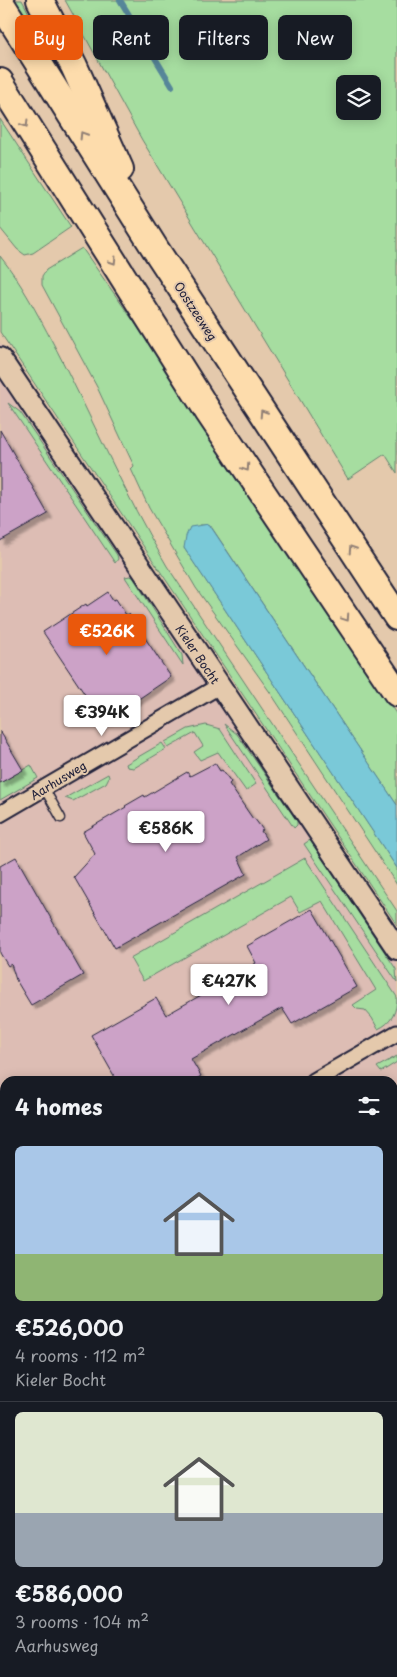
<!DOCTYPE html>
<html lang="en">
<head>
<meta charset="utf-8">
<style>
	body { margin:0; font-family:"Playpen Sans",sans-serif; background:#20242c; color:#f1f3f6; height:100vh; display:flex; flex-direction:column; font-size:19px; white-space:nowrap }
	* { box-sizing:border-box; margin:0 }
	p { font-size:16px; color:#9ea1a6 }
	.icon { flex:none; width:28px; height:28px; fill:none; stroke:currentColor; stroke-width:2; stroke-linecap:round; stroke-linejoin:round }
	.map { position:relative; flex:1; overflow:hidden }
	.panel { position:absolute; left:0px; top:1076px; width:398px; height:601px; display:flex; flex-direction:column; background:#171b24; border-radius:15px 15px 0 0; box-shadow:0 2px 12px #0003 }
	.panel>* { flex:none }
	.banner { position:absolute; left:15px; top:15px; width:368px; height:45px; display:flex; gap:10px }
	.controls { position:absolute; left:336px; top:75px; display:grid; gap:10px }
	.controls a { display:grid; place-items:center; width:45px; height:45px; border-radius:8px; background:#171b24; box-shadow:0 2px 12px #0003; font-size:25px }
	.price { position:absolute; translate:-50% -42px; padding:0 11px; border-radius:5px; background:#fff; color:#222; font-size:16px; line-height:32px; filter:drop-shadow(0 1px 2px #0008) }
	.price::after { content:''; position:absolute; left:50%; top:30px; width:15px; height:11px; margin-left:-8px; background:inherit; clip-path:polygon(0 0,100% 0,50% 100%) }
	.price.current { background:#ea580c; color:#fff }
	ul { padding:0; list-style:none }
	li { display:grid; align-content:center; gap:10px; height:265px; padding:0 15px }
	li+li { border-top:1px solid #363941 }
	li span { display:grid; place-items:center; height:155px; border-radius:8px; color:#555 }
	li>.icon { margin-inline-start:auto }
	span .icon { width:90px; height:90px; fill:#fffc; stroke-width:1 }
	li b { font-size:21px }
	h2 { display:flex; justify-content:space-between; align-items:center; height:60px; padding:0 15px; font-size:21px }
	.chip { padding:0 18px; border-radius:8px; background:#171b24; box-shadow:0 2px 12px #0003; font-size:18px; line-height:45px }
	.chip.current { background:#ea580c; color:#fff }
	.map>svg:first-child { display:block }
	.built { fill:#ddbdb4 }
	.green { fill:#a6dda0; stroke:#64806e; fill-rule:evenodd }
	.water { fill:#7ac9d8; stroke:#578699 }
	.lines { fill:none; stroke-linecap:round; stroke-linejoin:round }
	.stream { stroke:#578699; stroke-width:6 }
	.building { fill:#cca2c7; stroke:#22223b; filter:url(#shadow) }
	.service-casing { stroke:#22223b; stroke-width:11 }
	.minor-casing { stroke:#22223b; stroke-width:19 }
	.tertiary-casing { stroke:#22223b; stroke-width:24 }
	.trunk-casing { stroke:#22223b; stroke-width:30 }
	.service { stroke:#e4c9ac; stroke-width:8 }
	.minor { stroke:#e4c9ac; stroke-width:15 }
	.tertiary { stroke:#e4c9ac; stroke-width:20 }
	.trunk { stroke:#fddcac; stroke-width:26 }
	.oneway { stroke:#907f74 }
	.labels { text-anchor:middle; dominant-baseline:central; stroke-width:4; stroke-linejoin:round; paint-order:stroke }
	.street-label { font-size:12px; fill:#22223b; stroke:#e4c9ac }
</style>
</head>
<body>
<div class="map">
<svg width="397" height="1677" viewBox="0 0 397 1677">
	<defs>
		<filter id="shadow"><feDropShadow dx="4.5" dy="4.5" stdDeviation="1" flood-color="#0004"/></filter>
	</defs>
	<rect width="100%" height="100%" fill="#e4c9ac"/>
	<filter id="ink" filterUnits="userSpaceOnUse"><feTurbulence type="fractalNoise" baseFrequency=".02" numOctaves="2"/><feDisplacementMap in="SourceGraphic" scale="10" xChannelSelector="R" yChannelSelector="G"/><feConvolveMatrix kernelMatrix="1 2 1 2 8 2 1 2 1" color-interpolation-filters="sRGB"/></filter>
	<g filter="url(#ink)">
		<g class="built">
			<polygon points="0,342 397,936 397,1677 385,1677 383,1673 392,1672 392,1081 5,1081 5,1667 0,1658"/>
			<polygon points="8,1673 118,1673 111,1677 10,1677"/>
			<polygon points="208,1673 247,1673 250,1677 211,1677"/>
		</g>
		<g class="green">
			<polygon points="14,0 22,0 33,21 29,24"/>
			<path d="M65,0H397V473L385,454L348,479L142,140ZM345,84H372V111H345Z"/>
			<polygon points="0,119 71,227 33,253 25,255 17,249 0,228"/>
			<polygon points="82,248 137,326 397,715 397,805 210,525 200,525 184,548 397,868 397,885 272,695 196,588 149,508 131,469 134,466 97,387 42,285 42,276 46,270"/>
			<path d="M0,256C21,282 37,313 53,343C92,417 124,494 167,566L397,911V925L0,332Z"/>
			<polygon points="8,403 20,412 117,555 118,559 115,563"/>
			<polygon points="130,576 133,577 182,655 183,665 125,577"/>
			<polygon points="224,724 237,734 297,821 297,825 294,828"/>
			<polygon points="206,725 220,729 256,784 246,791 218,752 200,760 194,752 203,746 195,733 168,748 165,742 188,729"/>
			<polygon points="162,743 166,749 134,768 127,767 126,764"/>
			<polygon points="31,765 38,778 0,800 0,783"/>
			<polygon points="108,774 109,777 106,783 73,801 65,798"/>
			<polygon points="310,840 396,969 397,982 304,844"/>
			<path d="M305,858L397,997C397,1011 392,1023 378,1029L372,1018L365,1010L357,1009L353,1005L376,990L322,901L300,912L291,897L143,981L130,958Z"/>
			<polygon points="397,1056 397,1062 381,1072 377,1067"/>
			<polygon points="397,1277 397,1341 393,1334 392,1279"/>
		</g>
		<polygon class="water" points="209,524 397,805 397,868 184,548 186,536 190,527"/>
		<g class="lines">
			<polyline class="stream" points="120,0 172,86"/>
		</g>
		<g class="building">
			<polygon points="0,430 48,514 0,541"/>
			<polygon points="108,592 113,600 116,599 126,615 129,614 171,677 106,721 104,719 102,720 43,632 86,604 87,606"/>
			<polygon points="0,731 23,770 0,783"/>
			<polygon points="215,763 220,771 222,770 231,782 229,784 253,819 254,818 263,830 261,831 266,839 238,857 246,874 115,948 74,877 95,854 83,832 126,807 125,806 144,795 145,797 187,772 190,776"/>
			<polygon points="16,857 83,975 31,1005 16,980 11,964 8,966 0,953 0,866"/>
			<polygon points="312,909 357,987 292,1024 282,1008 191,1059 201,1076 193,1081 117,1081 91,1035 156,998 166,1015 231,978 256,963 247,946"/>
		</g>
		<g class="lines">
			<defs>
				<g id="service">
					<polyline points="44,788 61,818"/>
					<polyline points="0,1298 5,1295"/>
					<polyline points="0,1334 5,1343"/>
					<polyline points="392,1364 397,1372"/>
				</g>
				<g id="minor">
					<polyline points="0,814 219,686"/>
					<polyline points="314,1081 397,1033"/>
					<polyline points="0,1263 5,1260"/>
					<polyline points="0,1618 5,1626"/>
					<polyline points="32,1672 35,1677"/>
				</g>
				<g id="tertiary">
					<polyline points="0,358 397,949"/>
					<polyline points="392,1516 397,1513"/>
					<polyline points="110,1677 117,1672"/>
				</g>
				<g id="trunk">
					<polyline points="40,0 74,66 120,169"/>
					<polyline points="0,2 156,250 397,617"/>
					<polyline points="0,82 209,413 397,693"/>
				</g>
			</defs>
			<use href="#service" class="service-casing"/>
			<use href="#minor" class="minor-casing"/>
			<use href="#tertiary" class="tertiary-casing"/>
			<use href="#trunk" class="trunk-casing"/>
			<use href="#service" class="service"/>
			<use href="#minor" class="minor"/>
			<use href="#tertiary" class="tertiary"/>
			<use href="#trunk" class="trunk"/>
		</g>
		<defs><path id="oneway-chevron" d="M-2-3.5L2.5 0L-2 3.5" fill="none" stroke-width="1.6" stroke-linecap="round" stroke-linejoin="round" transform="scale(1.25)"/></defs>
		<g class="oneway">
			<use href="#oneway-chevron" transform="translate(25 124) rotate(58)"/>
			<use href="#oneway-chevron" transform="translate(83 135) rotate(-122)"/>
			<use href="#oneway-chevron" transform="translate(113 261) rotate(58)"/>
			<use href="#oneway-chevron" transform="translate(263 413) rotate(-123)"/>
			<use href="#oneway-chevron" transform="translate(246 468) rotate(56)"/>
			<use href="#oneway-chevron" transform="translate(352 549) rotate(-123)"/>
			<use href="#oneway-chevron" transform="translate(346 618) rotate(56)"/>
		</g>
	</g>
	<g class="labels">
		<g class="street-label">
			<text transform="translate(196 311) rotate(57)">Oostzeeweg</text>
			<text transform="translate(198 654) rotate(56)">Kieler Bocht</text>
			<text transform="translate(58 780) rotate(-31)">Aarhusweg</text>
		</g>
	</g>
</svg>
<div class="controls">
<a><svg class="icon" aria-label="layers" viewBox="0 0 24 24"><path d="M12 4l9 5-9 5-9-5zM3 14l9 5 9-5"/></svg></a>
</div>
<b class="price current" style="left:107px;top:656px">€526K</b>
<b class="price" style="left:102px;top:737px">€394K</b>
<b class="price" style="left:166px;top:853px">€586K</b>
<b class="price" style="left:229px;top:1006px">€427K</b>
<div class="banner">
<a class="chip current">Buy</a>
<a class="chip">Rent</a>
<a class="chip">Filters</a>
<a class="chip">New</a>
</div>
<section class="panel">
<h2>4 homes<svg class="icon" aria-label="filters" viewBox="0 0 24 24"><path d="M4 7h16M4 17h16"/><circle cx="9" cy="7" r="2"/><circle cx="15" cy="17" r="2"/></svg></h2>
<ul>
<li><span style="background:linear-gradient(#a9c7e8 70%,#8fb573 0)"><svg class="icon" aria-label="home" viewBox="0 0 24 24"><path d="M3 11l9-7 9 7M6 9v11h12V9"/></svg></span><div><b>€526,000</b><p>4 rooms · 112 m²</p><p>Kieler Bocht</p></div></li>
<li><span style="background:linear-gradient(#dfe7d0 65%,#9aa5b1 0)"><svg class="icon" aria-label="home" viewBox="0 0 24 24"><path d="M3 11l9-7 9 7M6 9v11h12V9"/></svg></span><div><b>€586,000</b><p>3 rooms · 104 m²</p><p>Aarhusweg</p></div></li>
</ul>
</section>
</div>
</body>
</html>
